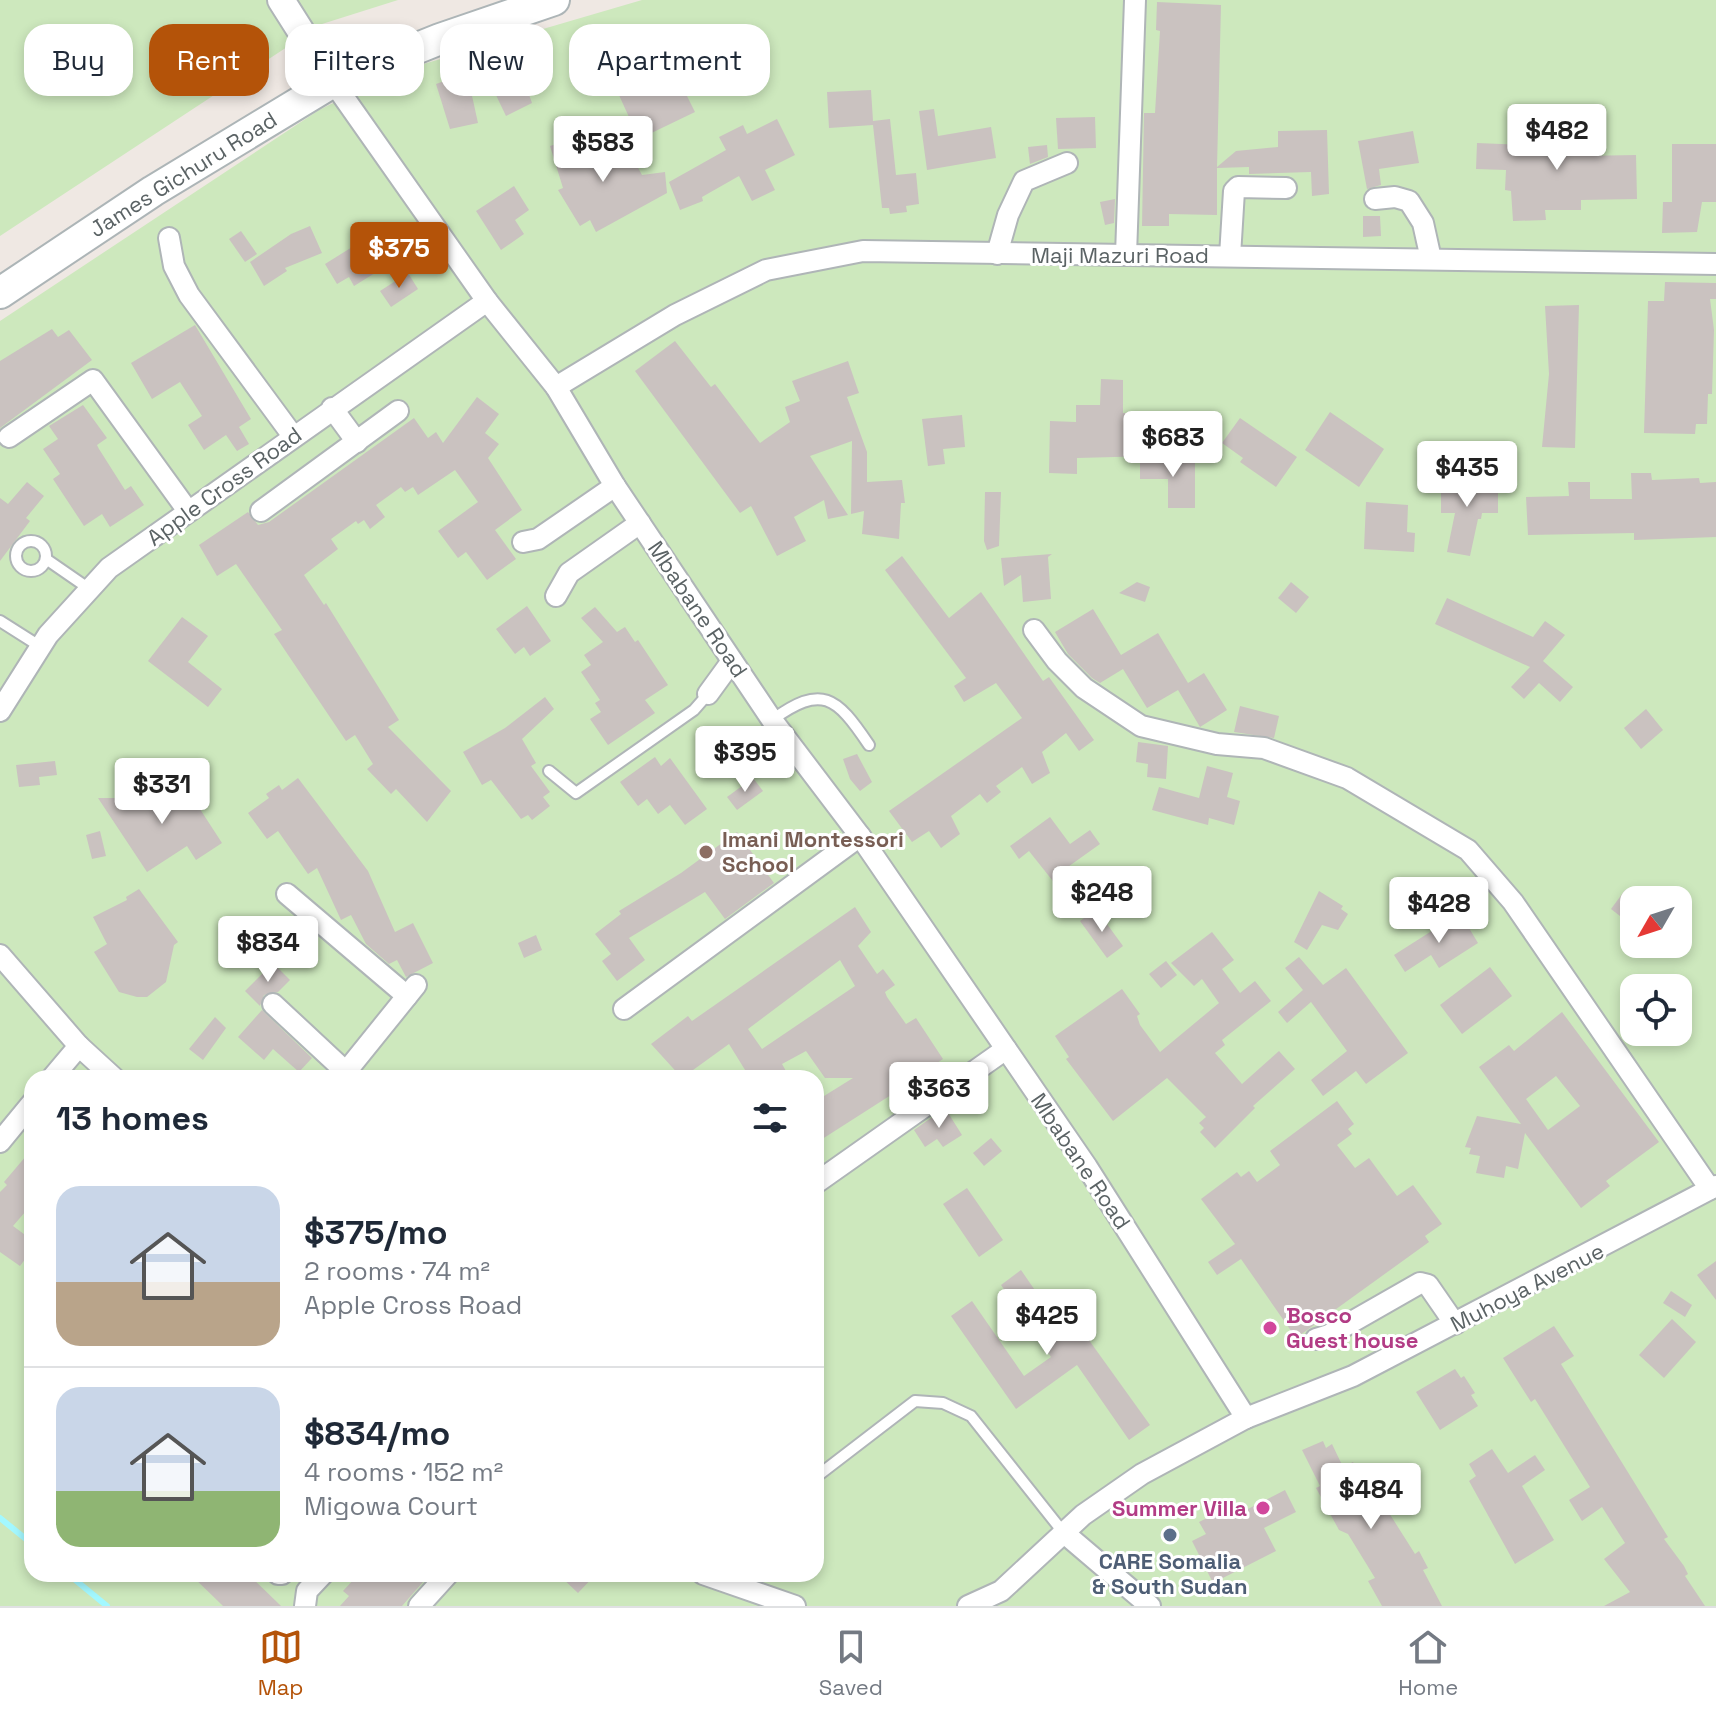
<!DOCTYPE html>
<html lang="en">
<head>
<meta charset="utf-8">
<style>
	body { margin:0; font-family:"Space Grotesk",sans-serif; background:#f2f2f3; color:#1f2937; height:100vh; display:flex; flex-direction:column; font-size:30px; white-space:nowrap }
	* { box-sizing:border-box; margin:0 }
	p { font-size:26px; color:#747a83 }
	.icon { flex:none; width:44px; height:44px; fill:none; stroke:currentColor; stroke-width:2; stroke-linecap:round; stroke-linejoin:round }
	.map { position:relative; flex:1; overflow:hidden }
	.drawer { position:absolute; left:24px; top:1070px; width:800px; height:512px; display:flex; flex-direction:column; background:#fff; border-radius:24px; box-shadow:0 4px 12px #0003 }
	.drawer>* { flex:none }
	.banner { position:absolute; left:24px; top:24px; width:800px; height:72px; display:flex; gap:16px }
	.needle { width:52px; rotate:231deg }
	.buttons { position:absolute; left:1620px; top:886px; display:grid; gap:16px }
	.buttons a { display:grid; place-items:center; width:72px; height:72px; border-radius:16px; background:#fff; box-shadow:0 4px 12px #0003; font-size:40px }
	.price { position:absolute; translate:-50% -68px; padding:0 18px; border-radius:8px; background:#fff; color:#222; font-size:26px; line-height:52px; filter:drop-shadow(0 2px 4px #0008) }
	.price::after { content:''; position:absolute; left:50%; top:48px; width:24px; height:18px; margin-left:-12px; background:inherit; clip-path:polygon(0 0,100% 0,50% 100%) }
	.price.active { background:#b45309; color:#fff }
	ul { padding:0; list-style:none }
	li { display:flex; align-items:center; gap:24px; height:200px; padding:0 32px }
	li+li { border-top:2px solid #e0e1e3 }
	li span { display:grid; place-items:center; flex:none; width:224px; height:160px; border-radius:24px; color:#555 }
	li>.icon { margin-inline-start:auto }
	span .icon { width:96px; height:96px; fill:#fffc; stroke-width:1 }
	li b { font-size:34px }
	h2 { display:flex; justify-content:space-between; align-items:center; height:96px; padding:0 32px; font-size:34px }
	.pill { padding:0 28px; border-radius:24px; background:#fff; box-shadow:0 4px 12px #0003; font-size:28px; line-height:72px }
	.pill.active { background:#b45309; color:#fff }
	.tabs { display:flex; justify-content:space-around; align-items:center; height:112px; border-top:2px solid #e0e1e3; background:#fff; font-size:22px; color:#747a83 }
	.tabs a { display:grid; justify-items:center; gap:4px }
	.tabs .active { color:#b45309 }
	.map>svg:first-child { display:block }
	.green { fill:#cde8bd; fill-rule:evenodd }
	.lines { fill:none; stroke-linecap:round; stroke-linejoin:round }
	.stream { stroke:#a3f8ff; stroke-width:6 }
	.building { fill:#cac2c0; fill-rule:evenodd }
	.service-casing { stroke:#afb5b7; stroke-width:14 }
	.minor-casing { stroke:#afb5b7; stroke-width:24 }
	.tertiary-casing { stroke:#afb5b7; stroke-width:30 }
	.secondary-casing { stroke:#adb5b7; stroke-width:34 }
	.service { stroke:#fff; stroke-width:10 }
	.minor { stroke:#fff; stroke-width:20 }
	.tertiary { stroke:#fff; stroke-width:26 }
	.secondary { stroke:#fff; stroke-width:30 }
	.education-dot { fill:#8d6e63; stroke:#fff; stroke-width:3 }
	.hotel-dot { fill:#d1479c; stroke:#fff; stroke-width:3 }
	.service-dot { fill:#5c6f8a; stroke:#fff; stroke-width:3 }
	.labels { text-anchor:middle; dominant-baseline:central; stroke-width:6; stroke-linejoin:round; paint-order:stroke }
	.street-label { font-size:22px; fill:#5b6365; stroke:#fff }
	.education-label { font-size:22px; font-weight:bold; fill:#785e54; stroke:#fff; text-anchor:start }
	.hotel-label { font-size:22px; font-weight:bold; fill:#b23c85; stroke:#fff; text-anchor:start }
	.service-label { font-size:22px; font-weight:bold; fill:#4e5e75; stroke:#fff }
</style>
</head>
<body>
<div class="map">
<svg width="1716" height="1606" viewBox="0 0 1716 1606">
	<rect width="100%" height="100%" fill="#efe8e3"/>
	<g class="green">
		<polygon points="0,0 398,0 322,24 0,236"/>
		<path d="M642,0H1716V1606H0V321L319,110L396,72ZM1634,900H1678V944H1634ZM1634,988H1678V1032H1634ZM32,1078H816V1574H32Z"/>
	</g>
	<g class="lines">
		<g class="stream">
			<polyline points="0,1518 32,1544"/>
			<polyline points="68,1574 107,1606"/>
		</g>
	</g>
	<g class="building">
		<polygon points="1157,2 1221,5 1217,167 1236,151 1278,147 1278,131 1327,130 1329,194 1312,196 1311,172 1249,174 1249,167 1217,168 1217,215 1169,214 1169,226 1142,226 1144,113 1155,113 1160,31 1156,30"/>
		<polygon points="113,49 126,66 109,79 96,62"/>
		<polygon points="517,60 532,103 506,116 483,68"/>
		<polygon points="658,62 671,91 682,86 695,112 639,139 613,82"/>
		<polygon points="467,73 478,123 450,129 436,84"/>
		<polygon points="871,90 873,121 890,119 896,175 916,173 919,204 906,206 907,212 890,214 889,208 882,208 873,125 829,128 827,92"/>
		<polygon points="934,109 938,136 991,127 996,158 927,170 919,111"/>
		<polygon points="1095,117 1096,148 1058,149 1056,118"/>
		<polygon points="777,119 795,155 765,170 775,190 752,201 739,176 702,197 703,201 680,210 669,182 726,150 719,137 743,125 747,134"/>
		<polygon points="1526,119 1554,121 1554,134 1581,134 1581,156 1636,155 1637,199 1581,200 1581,210 1545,210 1546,220 1513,221 1511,191 1505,190 1506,170 1476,169 1477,143 1525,145"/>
		<polygon points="1413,131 1419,163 1379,169 1381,185 1367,189 1358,141"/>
		<polygon points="589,134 600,169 630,153 642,175 665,172 667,193 596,232 590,220 580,226 558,190 563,188 550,146"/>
		<polygon points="1672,144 1716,144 1716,202 1702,202 1697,232 1662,233 1663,202 1672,202"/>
		<polygon points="1047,145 1048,157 1030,164 1028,147"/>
		<polygon points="514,186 529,210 515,220 524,234 501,250 476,211"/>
		<polygon points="1115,199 1114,223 1105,225 1100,202"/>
		<polygon points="1363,216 1380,216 1381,236 1363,237"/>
		<polygon points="310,226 322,253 285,268 287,271 264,286 250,262 291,234"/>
		<polygon points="241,231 257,254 245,262 229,239"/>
		<polygon points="357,244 375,273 354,286 349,277 337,284 325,264"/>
		<polygon points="408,273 418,289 391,307 380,291"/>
		<polygon points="1665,282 1716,283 1716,299 1710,299 1714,330 1712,394 1708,394 1707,424 1696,424 1695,434 1644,433 1648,301 1664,301"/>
		<polygon points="1579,305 1575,448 1542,447 1549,374 1545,306"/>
		<polygon points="195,325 251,419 239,427 249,444 237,451 226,435 204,450 188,425 202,416 180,382 152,399 131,363"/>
		<polygon points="52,329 58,337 69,330 92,360 0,428 0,361"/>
		<polygon points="675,341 711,387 715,384 760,443 790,422 785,407 800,401 792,381 848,361 859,393 847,397 867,452 867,482 902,480 905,503 901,503 899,539 862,534 864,511 851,514 852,441 810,456 848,515 828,519 824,500 794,517 806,541 777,556 751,506 740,513 635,371"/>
		<polygon points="1101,379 1123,380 1123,413 1153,413 1152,456 1077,458 1077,474 1049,473 1050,421 1076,422 1076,405 1100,405"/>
		<polygon points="477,397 499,414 485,433 499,444 488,458 522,510 495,530 516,559 487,580 466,552 458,558 438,531 478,502 455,470 418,495 413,487 405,492 401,487 376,505 385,517 370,529 364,520 358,524 356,521 331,539 338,549 304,575 324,605 326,603 399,720 388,727 451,791 427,822 396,789 391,794 367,769 373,764 355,735 346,741 274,634 282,630 236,564 217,576 199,545 248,512 258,525 269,522 414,418 428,438 436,432 443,443"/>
		<polygon points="83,405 107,438 97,445 99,449 125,490 131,486 144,505 110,527 102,514 84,526 53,479 60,474 43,449 58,439 49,426"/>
		<polygon points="1330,412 1384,449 1359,487 1305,450"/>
		<polygon points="962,415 965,447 943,449 945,464 928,466 922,419"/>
		<polygon points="1240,418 1297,457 1276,487 1240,462 1243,458 1222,443"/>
		<polygon points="1140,458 1195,458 1195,508 1168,508 1168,479 1140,479"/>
		<polygon points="1631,473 1651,473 1652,480 1699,478 1700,483 1716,482 1716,537 1634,540 1634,533 1528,535 1526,497 1569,496 1568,482 1590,482 1590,499 1632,499"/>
		<polygon points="1441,479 1498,479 1498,513 1482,513 1481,519 1478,519 1470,556 1447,552 1455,513 1441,513"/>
		<polygon points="27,482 44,496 26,518 30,521 0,561 0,498 8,504"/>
		<polygon points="985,492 1001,492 999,546 987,550 984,541"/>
		<polygon points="1366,502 1408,505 1407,532 1415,533 1414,552 1364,549"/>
		<polygon points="1052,554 1048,557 1051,599 1023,602 1021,575 1004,586 1001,558"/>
		<polygon points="902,556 949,618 981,592 1043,681 1049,677 1094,740 1079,751 1066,733 1042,752 1050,773 1032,784 1022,767 996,786 1001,792 987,803 980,794 951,816 960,834 941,848 929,831 912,842 889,811 1022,718 996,683 964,702 954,686 966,678 885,570"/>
		<polygon points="1137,582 1150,587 1145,602 1119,593"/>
		<polygon points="1291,582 1309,597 1296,613 1278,598"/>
		<polygon points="1447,598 1533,637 1545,621 1565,635 1543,661 1573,687 1560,702 1539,683 1524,699 1511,687 1530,667 1435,624"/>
		<polygon points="527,606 551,641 530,656 524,647 515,654 496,629"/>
		<polygon points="595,607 617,632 625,627 635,642 638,640 668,685 645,700 655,713 608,745 590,719 601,712 595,703 600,700 581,672 591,665 584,655 603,642 581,618"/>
		<polygon points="1093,609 1121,655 1158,633 1188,683 1204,673 1227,710 1200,727 1178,690 1147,708 1123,669 1100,683 1092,678 1068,654 1055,632"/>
		<polygon points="182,617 208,636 188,662 222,689 208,707 148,661"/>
		<polygon points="545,697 554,709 522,739 536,763 531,766 550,792 543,797 550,806 532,820 528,815 521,819 491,780 482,785 463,752 505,728"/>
		<polygon points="1240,706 1279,716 1274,738 1234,732"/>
		<polygon points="1646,709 1663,730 1641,749 1624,728"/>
		<polygon points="1138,742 1168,746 1166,779 1147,777 1148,764 1136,762"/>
		<polygon points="857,754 872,782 860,791 850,779 843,759"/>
		<polygon points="655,757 661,766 670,758 707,809 685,825 670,805 658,814 647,799 638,806 620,782"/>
		<polygon points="55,761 57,775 39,777 40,785 19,787 16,765"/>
		<polygon points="1207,766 1233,773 1227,797 1240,801 1234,825 1209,818 1208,825 1152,810 1159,787 1199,798"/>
		<polygon points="298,778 368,871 395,932 413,923 433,963 406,977 397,960 389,964 366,944 351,915 341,920 317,868 308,874 278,831 267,839 248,813 269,798 266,794 279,785 282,790"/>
		<polygon points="753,778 763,791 737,810 727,797"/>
		<polygon points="185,786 222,843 196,860 187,846 147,872 98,798 115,798 115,794 152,794 152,807"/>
		<polygon points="1050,817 1070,844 1090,830 1100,844 1065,869 1069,876 1056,885 1029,851 1019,859 1010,846"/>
		<polygon points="100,831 106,856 92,859 86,835"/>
		<polygon points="737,832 774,883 725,919 705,892 629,938 645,960 617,981 602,961 611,954 595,934 621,914 619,911 681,873"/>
		<polygon points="139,889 178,942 174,945 166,982 147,997 137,997 119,992 94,952 107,944 93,917 127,900 126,897"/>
		<polygon points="1625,890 1634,897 1634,927 1611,909"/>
		<polygon points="1319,891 1343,906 1341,909 1348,914 1338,930 1322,925 1307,950 1294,942"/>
		<path d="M855,907L871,932L858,946L877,974L883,969L895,985L885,992L887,997L906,1024L916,1018L943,1059L922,1073L930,1086L900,1108L891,1095L816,1143V1101L853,1078H825L806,1051L782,1064L790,1078H750L729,1044L682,1078L651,1044L688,1016L692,1021ZM840,960L855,986L762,1049L748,1029Z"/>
		<polygon points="1096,909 1123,946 1107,958 1080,921"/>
		<polygon points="1460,913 1478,943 1439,968 1431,955 1405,972 1394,955"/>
		<polygon points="1212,932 1234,960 1222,969 1240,993 1255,981 1271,1001 1222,1040 1225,1045 1215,1053 1242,1084 1279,1051 1295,1069 1253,1106 1255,1108 1215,1148 1200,1132 1204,1128 1199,1123 1206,1117 1167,1078 1113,1121 1066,1059 1069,1057 1055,1036 1122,989 1140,1014 1137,1016 1140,1025 1160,1052 1219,1003 1202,979 1194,986 1171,963"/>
		<polygon points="536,935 542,950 524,958 518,943"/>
		<polygon points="1299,957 1323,985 1346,968 1408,1053 1366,1084 1356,1071 1323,1096 1311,1080 1347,1051 1311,1002 1287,1023 1278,1012 1303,990 1285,968"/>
		<polygon points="1166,961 1177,975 1161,988 1149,974"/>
		<polygon points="273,963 290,980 278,992 264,995 260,1006 245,991"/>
		<polygon points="1490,967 1512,996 1462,1034 1440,1005"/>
		<polygon points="262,1010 312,1058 299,1072 273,1049 264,1060 238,1037"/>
		<path d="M1562,1012L1659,1142L1606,1181L1610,1186L1581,1208L1525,1133L1518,1169L1506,1166L1504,1178L1476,1173L1480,1156L1469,1154L1471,1148L1465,1147L1477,1116L1521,1124L1479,1067L1509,1045L1514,1051ZM1556,1076L1580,1106L1548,1130L1526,1099Z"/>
		<polygon points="215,1017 226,1028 203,1060 189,1049"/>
		<polygon points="1337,1101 1354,1124 1348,1129 1352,1134 1337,1145 1355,1168 1369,1158 1397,1196 1413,1185 1442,1224 1425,1236 1429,1242 1296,1338 1241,1259 1217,1275 1208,1262 1235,1244 1201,1199 1237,1172 1241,1177 1249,1171 1257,1182 1280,1165 1270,1151"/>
		<polygon points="945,1108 962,1135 943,1147 937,1139 925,1147 914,1130"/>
		<polygon points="991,1138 1002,1151 984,1166 973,1153"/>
		<polygon points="32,1149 32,1204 13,1226 32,1240 32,1250 20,1266 0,1252 0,1192 7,1185 4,1182"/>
		<polygon points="967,1188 1003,1240 979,1257 943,1204"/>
		<polygon points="1716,1261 1716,1300 1697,1275"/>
		<polygon points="1021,1270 1068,1338 1081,1329 1150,1425 1129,1440 1077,1365 1016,1409 951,1316 972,1301 1024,1376 1051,1357 1001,1285"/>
		<polygon points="1671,1291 1692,1305 1685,1317 1663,1303"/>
		<polygon points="1672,1319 1696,1342 1664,1378 1639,1355"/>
		<polygon points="1554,1326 1574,1356 1561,1364 1668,1537 1664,1539 1684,1566 1688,1574 1685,1576 1705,1606 1604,1606 1630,1592 1604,1559 1625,1543 1602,1507 1582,1521 1569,1500 1590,1487 1535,1399 1531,1402 1503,1358"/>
		<polygon points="1455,1369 1461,1378 1464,1376 1475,1393 1471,1395 1478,1406 1440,1430 1416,1392"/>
		<polygon points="1323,1441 1326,1448 1332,1444 1343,1467 1353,1462 1357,1469 1360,1467 1415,1554 1419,1551 1428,1568 1423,1570 1442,1606 1382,1606 1368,1581 1375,1578 1348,1534 1339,1530 1316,1488 1320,1486 1302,1450"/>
		<polygon points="1492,1449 1508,1473 1535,1455 1545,1470 1522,1486 1554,1540 1515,1564 1469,1481 1476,1476 1469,1464"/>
		<polygon points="1285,1490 1296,1512 1264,1528 1276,1551 1213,1583 1192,1541 1206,1534 1199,1522 1233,1505 1238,1514"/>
		<polygon points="190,1574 248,1574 281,1606 223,1606"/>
		<polygon points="364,1574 430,1574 402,1606 340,1606 349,1596 343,1591 355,1578 358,1581"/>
		<polygon points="558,1574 596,1574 578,1593"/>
	</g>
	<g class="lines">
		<defs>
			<g id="service">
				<circle cx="31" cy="556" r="15"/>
				<polyline points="46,559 88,588"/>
				<polyline points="0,621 41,647"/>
				<path d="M772,720C822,684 836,696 869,745"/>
				<polyline points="549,771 576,793 694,710 708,694"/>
				<polyline points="816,1477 915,1401 943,1403 971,1416 1063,1532"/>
			</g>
			<g id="minor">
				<polyline points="333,82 487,301 556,387 615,486 772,720 860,836 1087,1167 1246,1418"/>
				<polyline points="1375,199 1395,197 1409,201 1423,223 1431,259"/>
				<polyline points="169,238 174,266 189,295 293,436"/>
				<polyline points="997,254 1008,215 1024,181 1067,163"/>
				<polyline points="1126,255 1135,0"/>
				<polyline points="1230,256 1234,191 1238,187 1286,188"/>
				<polyline points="556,387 675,315 766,270 863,251 1716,264"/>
				<polyline points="332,408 357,442"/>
				<polyline points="9,437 93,380 188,511"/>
				<polyline points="261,511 398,411"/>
				<polyline points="523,542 538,539 615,486"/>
				<polyline points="556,596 569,573 640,523"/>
				<polyline points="1034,630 1057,661 1084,688 1141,726 1217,744 1264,748 1347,778 1468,850 1513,902 1710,1189"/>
				<polyline points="708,694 732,661"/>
				<polyline points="0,711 48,635 109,568 487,301"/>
				<polyline points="287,894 407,996"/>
				<polyline points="0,955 79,1046 114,1078"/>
				<polyline points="273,1004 346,1072"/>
				<polyline points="624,1009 860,836"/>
				<polyline points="52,1078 79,1046"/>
				<polyline points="341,1078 416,985"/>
				<polyline points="0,1142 32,1103"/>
				<polyline points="816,1183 1006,1049"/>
				<polyline points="1316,1339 1329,1335 1420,1283 1428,1285 1455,1324"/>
				<polyline points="1063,1532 1150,1606"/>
				<polyline points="278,1574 282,1574"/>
				<polyline points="703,1574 795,1606"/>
				<polyline points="305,1606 307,1591 323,1574"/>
				<polyline points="419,1606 448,1574"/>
				<polyline points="968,1606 1001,1591 1083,1515 1142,1474 1246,1418 1353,1376 1716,1186"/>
			</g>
			<polyline id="tertiary" points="281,0 333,82"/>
			<polyline id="secondary" points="0,293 153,191 333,82 440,39 554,0"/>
		</defs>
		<use href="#service" class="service-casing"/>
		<use href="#minor" class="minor-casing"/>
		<use href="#tertiary" class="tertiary-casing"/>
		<use href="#secondary" class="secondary-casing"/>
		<use href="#service" class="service"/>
		<use href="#minor" class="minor"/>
		<use href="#tertiary" class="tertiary"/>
		<use href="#secondary" class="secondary"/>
	</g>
	<circle class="education-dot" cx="706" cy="852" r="8"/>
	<g class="hotel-dot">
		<circle cx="1270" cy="1328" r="8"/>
		<circle cx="1263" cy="1508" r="8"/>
	</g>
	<circle class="service-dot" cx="1170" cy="1535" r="8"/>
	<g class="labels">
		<g class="street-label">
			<text transform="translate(183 174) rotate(-32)">James Gichuru Road</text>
			<text x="1120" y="255">Maji Mazuri Road</text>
			<text transform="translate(224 486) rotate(-36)">Apple Cross Road</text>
			<text transform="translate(698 609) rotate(56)">Mbabane Road</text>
			<text transform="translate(1081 1161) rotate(56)">Mbabane Road</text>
			<text transform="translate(1527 1287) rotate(-27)">Muhoya Avenue</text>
		</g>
		<g class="education-label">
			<text x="722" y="839">Imani Montessori<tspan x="722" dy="25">School</tspan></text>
		</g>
		<g class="hotel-label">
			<text x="1286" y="1315">Bosco<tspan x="1286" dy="25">Guest house</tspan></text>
			<text x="1247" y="1508" text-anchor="end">Summer Villa</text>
		</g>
		<g class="service-label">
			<text x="1170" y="1561">CARE Somalia<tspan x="1170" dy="25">&amp; South Sudan</tspan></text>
		</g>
	</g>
</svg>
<div class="buttons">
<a><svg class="needle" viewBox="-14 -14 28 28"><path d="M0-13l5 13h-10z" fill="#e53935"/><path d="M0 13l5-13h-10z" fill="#747a83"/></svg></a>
<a><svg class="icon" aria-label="locate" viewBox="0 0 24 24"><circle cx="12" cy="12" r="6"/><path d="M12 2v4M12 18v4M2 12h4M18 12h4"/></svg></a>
</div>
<b class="price" style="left:1557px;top:172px">$482</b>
<b class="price" style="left:603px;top:184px">$583</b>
<b class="price active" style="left:399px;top:290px">$375</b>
<b class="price" style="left:1173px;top:479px">$683</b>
<b class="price" style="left:1467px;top:509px">$435</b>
<b class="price" style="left:745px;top:794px">$395</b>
<b class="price" style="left:162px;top:826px">$331</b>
<b class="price" style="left:1102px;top:934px">$248</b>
<b class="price" style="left:1439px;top:945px">$428</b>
<b class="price" style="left:268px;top:984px">$834</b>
<b class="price" style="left:939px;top:1130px">$363</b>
<b class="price" style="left:1047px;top:1357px">$425</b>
<b class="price" style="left:1371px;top:1531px">$484</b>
<div class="banner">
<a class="pill">Buy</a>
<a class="pill active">Rent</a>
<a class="pill">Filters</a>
<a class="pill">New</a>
<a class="pill">Apartment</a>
</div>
<section class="drawer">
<h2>13 homes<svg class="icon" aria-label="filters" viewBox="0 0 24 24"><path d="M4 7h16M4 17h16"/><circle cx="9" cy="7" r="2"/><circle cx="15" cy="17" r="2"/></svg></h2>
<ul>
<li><span style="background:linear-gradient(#c9d6e8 60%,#b9a48a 0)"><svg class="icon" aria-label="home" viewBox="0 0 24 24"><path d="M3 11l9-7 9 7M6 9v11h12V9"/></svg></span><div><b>$375/mo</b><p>2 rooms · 74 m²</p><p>Apple Cross Road</p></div></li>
<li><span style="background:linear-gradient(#c9d6e8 65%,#8fb573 0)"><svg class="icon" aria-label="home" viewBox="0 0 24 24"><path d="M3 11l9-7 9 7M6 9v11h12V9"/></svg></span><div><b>$834/mo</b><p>4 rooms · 152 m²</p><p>Migowa Court</p></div></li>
</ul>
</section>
</div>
<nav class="tabs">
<a class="active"><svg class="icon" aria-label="map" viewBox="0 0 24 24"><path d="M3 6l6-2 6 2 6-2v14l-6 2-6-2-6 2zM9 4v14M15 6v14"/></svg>Map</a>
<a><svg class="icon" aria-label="saved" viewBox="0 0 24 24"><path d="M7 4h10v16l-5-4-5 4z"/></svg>Saved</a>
<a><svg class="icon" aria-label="home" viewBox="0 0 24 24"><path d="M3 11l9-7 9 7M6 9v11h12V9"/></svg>Home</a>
</nav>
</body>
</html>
